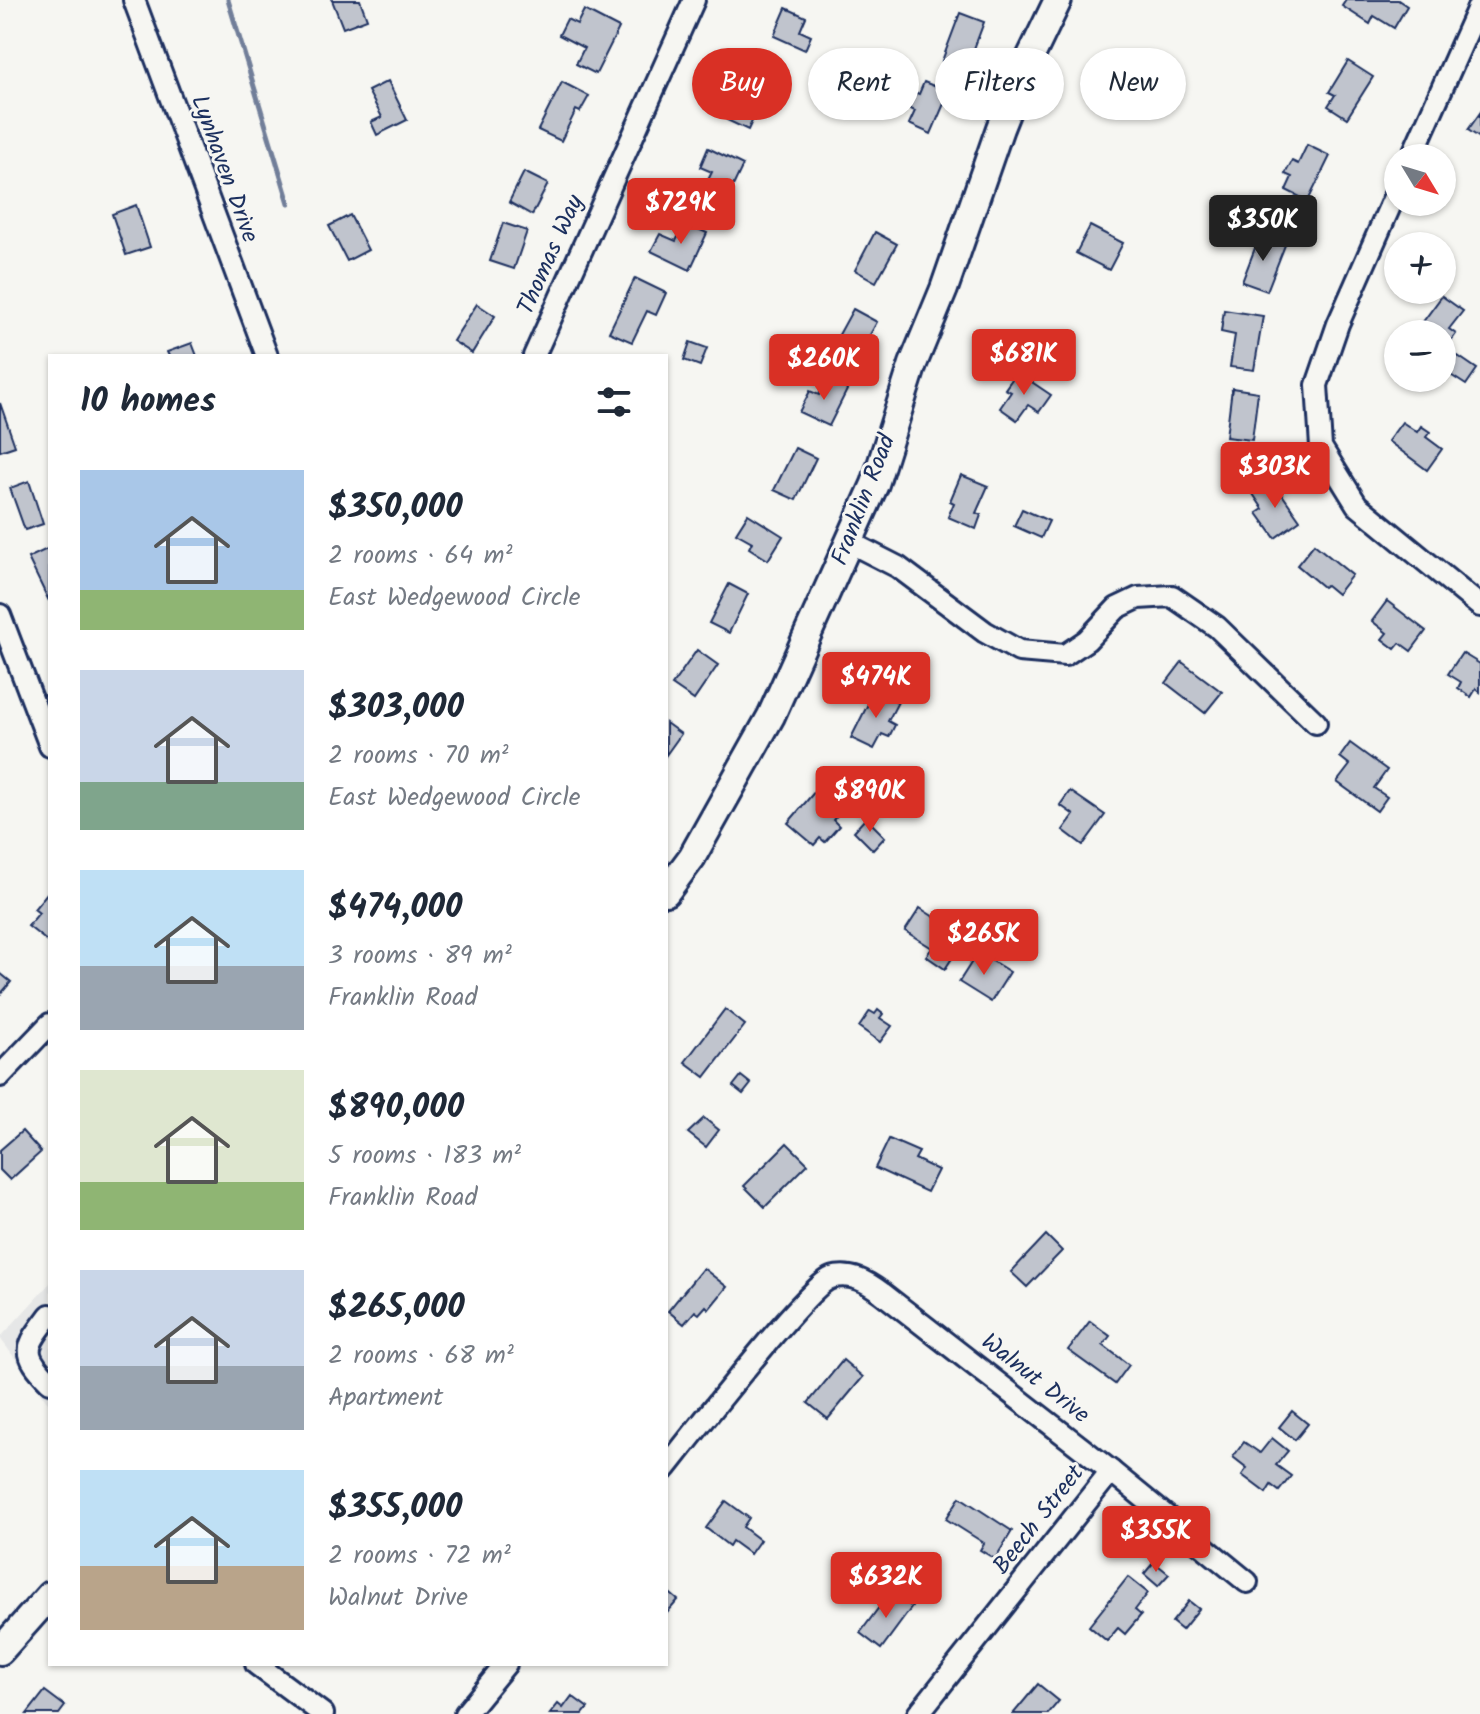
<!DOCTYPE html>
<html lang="en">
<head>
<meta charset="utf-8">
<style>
	body { margin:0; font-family:Kalam,sans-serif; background:#f2f2f3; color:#1f2937; height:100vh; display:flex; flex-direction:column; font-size:30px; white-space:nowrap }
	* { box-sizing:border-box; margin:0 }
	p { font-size:26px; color:#747a83 }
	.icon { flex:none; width:44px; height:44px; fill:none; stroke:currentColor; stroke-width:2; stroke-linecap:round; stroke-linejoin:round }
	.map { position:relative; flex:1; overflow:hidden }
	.panel { position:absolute; left:48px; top:354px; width:620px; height:1312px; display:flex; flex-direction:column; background:#fff; border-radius:0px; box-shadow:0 2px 6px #0004 }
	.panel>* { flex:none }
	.hud { position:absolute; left:692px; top:48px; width:668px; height:72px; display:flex; gap:16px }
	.needle { width:52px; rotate:128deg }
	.controls { position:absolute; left:1384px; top:144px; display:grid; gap:16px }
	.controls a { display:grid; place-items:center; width:72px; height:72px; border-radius:50%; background:#fff; box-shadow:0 2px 6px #0004; font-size:40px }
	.price { position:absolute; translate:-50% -68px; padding:0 18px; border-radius:8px; background:#d93025; color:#fff; font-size:26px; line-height:52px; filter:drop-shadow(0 2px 4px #0008) }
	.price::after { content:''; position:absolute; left:50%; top:48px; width:24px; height:18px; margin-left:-12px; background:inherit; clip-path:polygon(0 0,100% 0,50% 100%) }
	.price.active { background:#222; color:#fff }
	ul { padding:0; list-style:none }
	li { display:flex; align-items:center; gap:24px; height:200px; padding:0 32px }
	li span { display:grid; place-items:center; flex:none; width:224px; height:160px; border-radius:0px; color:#555 }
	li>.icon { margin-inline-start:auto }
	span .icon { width:96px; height:96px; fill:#fffc; stroke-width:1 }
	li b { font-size:34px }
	h2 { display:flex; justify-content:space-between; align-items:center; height:96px; padding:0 32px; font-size:34px }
	.chip { padding:0 28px; border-radius:36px; background:#fff; box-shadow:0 2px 6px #0004; font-size:28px; line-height:72px }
	.chip.active { background:#d93025; color:#fff }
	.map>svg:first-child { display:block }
	.built { fill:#e6e7e7 }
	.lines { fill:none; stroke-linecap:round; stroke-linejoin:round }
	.stream { stroke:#717e99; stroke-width:5 }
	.building { fill:#c0c4cd; stroke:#1b2f5e; stroke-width:2 }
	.minor-casing { stroke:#1b2f5e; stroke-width:26 }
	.major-casing { stroke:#1b2f5e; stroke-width:32 }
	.minor { stroke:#f6f6f2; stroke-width:20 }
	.major { stroke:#f6f6f2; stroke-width:26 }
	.labels { text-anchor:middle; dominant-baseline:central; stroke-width:6; stroke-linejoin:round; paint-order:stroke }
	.street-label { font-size:24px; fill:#1b2f5e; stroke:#f6f6f2 }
</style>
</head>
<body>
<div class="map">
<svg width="1480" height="1714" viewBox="0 0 1480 1714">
	<rect width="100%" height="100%" fill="#f6f6f2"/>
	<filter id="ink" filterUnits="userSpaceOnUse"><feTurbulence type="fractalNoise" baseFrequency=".0125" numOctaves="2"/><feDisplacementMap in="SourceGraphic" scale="16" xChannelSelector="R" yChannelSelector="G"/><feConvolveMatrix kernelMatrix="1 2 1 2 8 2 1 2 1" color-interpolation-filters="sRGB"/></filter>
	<g filter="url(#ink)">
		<polygon class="built" points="50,1283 50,1406 0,1338"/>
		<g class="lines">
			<polyline class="stream" points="228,0 289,203"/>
		</g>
		<g class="building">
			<polygon points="332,0 360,0 367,19 343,28"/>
			<polygon points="1346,0 1398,0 1407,6 1394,28 1374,16 1370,24 1342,6"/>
			<polygon points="786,8 806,17 800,31 811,36 805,50 774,36"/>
			<polygon points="584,10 619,28 596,74 576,64 584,48 559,35 567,19 577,24"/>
			<polygon points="960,13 984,22 966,70 942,61"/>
			<polygon points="1348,61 1373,77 1347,118 1328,106 1335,95 1329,92"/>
			<polygon points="388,81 407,120 377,135 371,122 382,117 368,91"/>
			<polygon points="562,82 589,96 580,112 576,110 561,141 538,130"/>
			<polygon points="745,82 766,91 748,130 727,120"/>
			<polygon points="924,82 949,92 931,134 909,124 915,111 902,105 908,90 919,94"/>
			<polygon points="1480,113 1480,138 1468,130"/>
			<polygon points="1307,145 1330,156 1308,201 1286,190 1292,177 1285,174 1292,161 1298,164"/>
			<polygon points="708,148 743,165 726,201 703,190 712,172 700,167"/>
			<polygon points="524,172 548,184 532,215 509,202"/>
			<polygon points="136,205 150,247 126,255 112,214"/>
			<polygon points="350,215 368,250 347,261 329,226"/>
			<polygon points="503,223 527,231 514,269 490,261"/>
			<polygon points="685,223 707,233 690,270 651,251 660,234 676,241"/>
			<polygon points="1090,226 1123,243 1109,270 1076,253"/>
			<polygon points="875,232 897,244 876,282 855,270"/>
			<polygon points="1260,235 1285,245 1267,291 1242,282"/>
			<polygon points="635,278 666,293 656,315 647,311 632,342 609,332"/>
			<polygon points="1442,296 1463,311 1449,329 1456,334 1443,352 1442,334 1414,334"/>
			<polygon points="477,304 495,316 472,353 453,341"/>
			<polygon points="853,309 877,322 860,353 836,340"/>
			<polygon points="1224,310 1263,316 1254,370 1230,367 1235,335 1221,332"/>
			<polygon points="690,342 707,348 700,366 684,360"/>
			<polygon points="192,343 197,356 169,356 167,352"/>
			<polygon points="1458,356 1477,369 1466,385 1446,372"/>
			<polygon points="1017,372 1051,395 1039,412 1028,405 1017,420 1000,408 1011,392 1005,389"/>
			<polygon points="827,378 848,388 829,426 799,412 810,391 819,395"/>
			<polygon points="1232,388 1258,392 1252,440 1226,437"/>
			<polygon points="0,403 15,446 0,451"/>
			<polygon points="1402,422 1417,432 1421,426 1430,432 1426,437 1442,449 1427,470 1388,441"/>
			<polygon points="795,448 816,458 796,500 774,490"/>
			<polygon points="961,475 988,486 976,513 981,515 976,529 948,517 954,503 950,501"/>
			<polygon points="1272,480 1300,520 1275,538 1257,513 1263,509 1253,494"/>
			<polygon points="29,481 43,524 25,530 10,488"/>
			<polygon points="1022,509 1049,521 1041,538 1014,526"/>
			<polygon points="748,514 783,536 768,560 749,548 752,542 736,533"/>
			<polygon points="1314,544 1352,575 1337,594 1326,585 1323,587 1297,565"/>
			<polygon points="49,548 50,550 49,601 28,558"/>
			<polygon points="729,584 748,594 729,633 709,623"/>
			<polygon points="1387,601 1426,631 1411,651 1400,643 1395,649 1382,639 1387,633 1372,621"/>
			<polygon points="697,650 718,665 694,700 672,685"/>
			<polygon points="1462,653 1480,664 1480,692 1476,689 1471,697 1458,688 1461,682 1448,674"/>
			<polygon points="1182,662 1222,692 1205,713 1166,683"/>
			<polygon points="875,690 898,702 888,721 895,725 889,737 882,734 874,749 851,738"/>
			<polygon points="666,723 681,734 666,755"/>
			<polygon points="1350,743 1387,770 1374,788 1387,797 1377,811 1337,782 1350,765 1340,757"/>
			<polygon points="816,790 841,811 833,820 839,826 825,842 820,838 814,845 788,823"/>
			<polygon points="1070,791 1105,815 1083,845 1063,830 1074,815 1060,805"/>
			<polygon points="866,818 885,837 873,850 854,831"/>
			<polygon points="48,892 50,894 50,940 48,942 28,926 39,913 34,909"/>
			<polygon points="920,908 948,926 942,935 960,946 945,969 926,956 932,948 905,931"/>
			<polygon points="978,952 1010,972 991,1002 959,982"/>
			<polygon points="0,973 11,982 0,995"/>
			<polygon points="725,1009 745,1025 705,1077 685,1062"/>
			<polygon points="878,1010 883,1014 880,1018 892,1026 880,1042 859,1027 870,1011 875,1014"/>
			<polygon points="741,1076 751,1084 743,1094 733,1086"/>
			<polygon points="704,1118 719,1130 706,1147 688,1133"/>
			<polygon points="22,1131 41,1152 10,1180 0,1170 0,1150"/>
			<polygon points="889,1139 919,1152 915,1159 938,1170 927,1192 875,1168"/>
			<polygon points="787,1143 808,1164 765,1207 744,1186"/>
			<polygon points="1046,1235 1062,1251 1027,1287 1011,1272"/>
			<polygon points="703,1268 727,1287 709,1309 706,1306 699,1314 695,1311 684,1324 668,1311"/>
			<polygon points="1090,1321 1110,1336 1103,1345 1129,1365 1115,1384 1068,1350"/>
			<polygon points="843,1360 863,1377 828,1419 808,1403"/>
			<polygon points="1292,1411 1308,1424 1295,1440 1279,1427"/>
			<polygon points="1272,1438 1288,1451 1276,1465 1291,1476 1279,1491 1271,1485 1266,1493 1242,1475 1247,1468 1233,1457 1244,1442 1260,1453"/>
			<polygon points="960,1497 1012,1531 995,1559 980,1550 984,1543 946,1519"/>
			<polygon points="726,1501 749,1518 743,1527 760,1540 750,1554 732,1541 729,1546 706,1528"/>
			<polygon points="1154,1562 1169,1574 1158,1586 1144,1574"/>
			<polygon points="1128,1577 1148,1593 1135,1610 1141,1615 1125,1634 1118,1628 1107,1641 1089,1626"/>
			<polygon points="666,1590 678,1600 666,1614"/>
			<polygon points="891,1591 912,1607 881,1649 860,1633"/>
			<polygon points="1189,1601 1199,1609 1182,1630 1172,1622"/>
			<polygon points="1038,1684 1059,1701 1048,1714 1013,1714"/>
			<polygon points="45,1691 65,1706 59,1714 27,1714"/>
			<polygon points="572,1696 588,1708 583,1714 550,1714 558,1704 563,1708"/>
		</g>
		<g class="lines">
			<defs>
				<g id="minor">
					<polyline points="134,0 267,356"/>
					<polyline points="1411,158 1480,3"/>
					<polyline points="1398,188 1338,324 1317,385 1321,447 1357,505 1480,606"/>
					<polyline points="534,356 694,0"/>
					<polyline points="849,542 898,567 985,632 1019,651 1065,655 1087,640 1117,608 1138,598 1172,596 1217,627 1316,723"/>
					<polyline points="0,615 50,746"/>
					<polyline points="0,1076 50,1024"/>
					<path d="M50,1315C26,1347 20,1352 50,1382"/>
					<path d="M666,1468C689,1439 809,1285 831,1278C851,1272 867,1282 882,1293L1111,1471L1247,1582"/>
					<polyline points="256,1664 323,1714"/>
					<polyline points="465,1714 506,1664"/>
					<polyline points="918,1714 1111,1471"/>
				</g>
				<g id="major">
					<polyline points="666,892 692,857 771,716 875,484 913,364 944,289 1000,128 1017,85 1058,0"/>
					<polyline points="0,1651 50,1595"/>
				</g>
			</defs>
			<use href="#minor" class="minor-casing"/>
			<use href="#major" class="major-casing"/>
			<use href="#minor" class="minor"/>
			<use href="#major" class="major"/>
		</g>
	</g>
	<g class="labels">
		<g class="street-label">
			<text transform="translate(224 169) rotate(70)">Lynhaven Drive</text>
			<text transform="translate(551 255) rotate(-66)">Thomas Way</text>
			<text transform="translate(864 500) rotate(-69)">Franklin Road</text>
			<text transform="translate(1035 1379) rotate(38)">Walnut Drive</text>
			<text transform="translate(1039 1520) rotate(-52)">Beech Street</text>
		</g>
	</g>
</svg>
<div class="controls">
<a><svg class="needle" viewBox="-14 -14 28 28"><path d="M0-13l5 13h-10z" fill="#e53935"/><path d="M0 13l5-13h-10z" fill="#747a83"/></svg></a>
<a>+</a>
<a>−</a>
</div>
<b class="price" style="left:681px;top:246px">$729K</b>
<b class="price active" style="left:1263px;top:263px">$350K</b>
<b class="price" style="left:1024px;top:397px">$681K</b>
<b class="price" style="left:824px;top:402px">$260K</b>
<b class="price" style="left:1275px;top:510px">$303K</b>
<b class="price" style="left:876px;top:720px">$474K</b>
<b class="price" style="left:870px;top:834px">$890K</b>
<b class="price" style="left:984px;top:977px">$265K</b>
<b class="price" style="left:1156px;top:1574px">$355K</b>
<b class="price" style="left:886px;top:1620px">$632K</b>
<div class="hud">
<a class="chip active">Buy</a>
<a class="chip">Rent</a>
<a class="chip">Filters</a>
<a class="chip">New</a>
</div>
<section class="panel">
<h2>10 homes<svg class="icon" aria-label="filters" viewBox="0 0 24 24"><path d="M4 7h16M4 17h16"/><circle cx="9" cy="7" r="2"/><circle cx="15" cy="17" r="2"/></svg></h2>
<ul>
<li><span style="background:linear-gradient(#a9c7e8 75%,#8fb573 0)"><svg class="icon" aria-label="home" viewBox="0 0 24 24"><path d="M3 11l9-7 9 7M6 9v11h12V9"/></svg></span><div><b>$350,000</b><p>2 rooms · 64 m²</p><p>East Wedgewood Circle</p></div></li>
<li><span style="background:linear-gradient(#c9d6e8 70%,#7fa58c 0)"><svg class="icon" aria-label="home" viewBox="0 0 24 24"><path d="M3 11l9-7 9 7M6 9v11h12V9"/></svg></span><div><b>$303,000</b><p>2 rooms · 70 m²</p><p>East Wedgewood Circle</p></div></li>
<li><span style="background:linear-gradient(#bfe0f5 60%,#9aa5b1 0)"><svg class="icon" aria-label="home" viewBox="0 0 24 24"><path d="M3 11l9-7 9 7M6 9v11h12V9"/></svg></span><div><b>$474,000</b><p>3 rooms · 89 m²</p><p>Franklin Road</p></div></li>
<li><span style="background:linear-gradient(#dfe7d0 70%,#8fb573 0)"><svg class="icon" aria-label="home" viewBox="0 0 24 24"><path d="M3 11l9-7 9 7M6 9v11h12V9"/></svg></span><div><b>$890,000</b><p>5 rooms · 183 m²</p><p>Franklin Road</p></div></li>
<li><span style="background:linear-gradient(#c9d6e8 60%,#9aa5b1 0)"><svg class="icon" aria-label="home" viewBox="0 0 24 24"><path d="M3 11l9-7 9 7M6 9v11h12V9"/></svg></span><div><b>$265,000</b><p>2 rooms · 68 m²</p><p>Apartment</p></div></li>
<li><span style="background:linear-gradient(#bfe0f5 60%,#b9a48a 0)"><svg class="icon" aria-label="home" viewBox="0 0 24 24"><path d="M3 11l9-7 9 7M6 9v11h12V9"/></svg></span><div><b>$355,000</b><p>2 rooms · 72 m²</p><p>Walnut Drive</p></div></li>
</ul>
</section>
</div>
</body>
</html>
